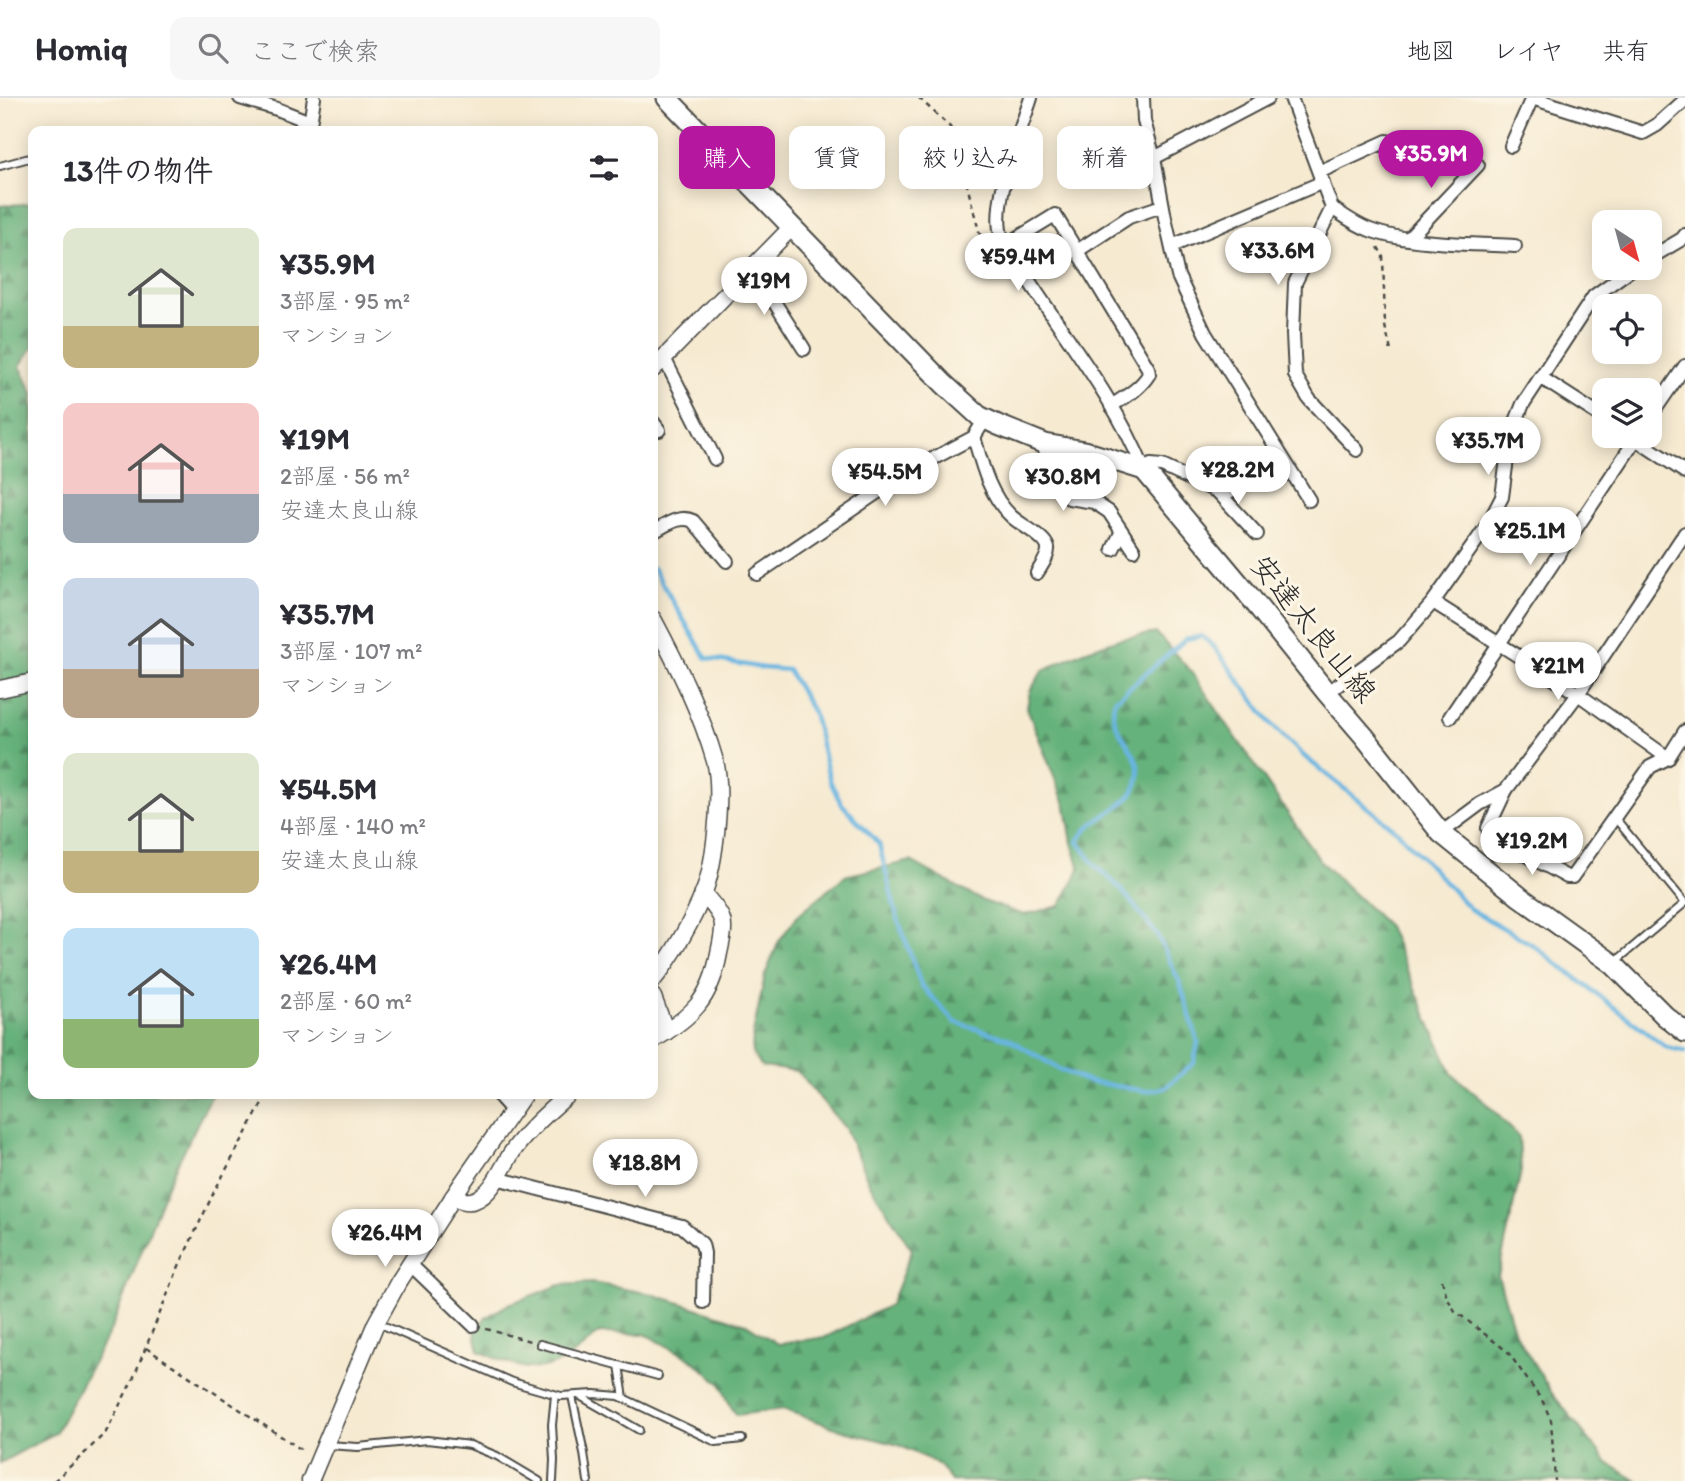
<!DOCTYPE html>
<html lang="ja">
<head>
<meta charset="utf-8">
<style>
	body { margin:0; font-family:Itim,"Klee One",sans-serif; background:#f7f7f7; color:#2b2b33; height:100vh; display:flex; flex-direction:column; font-size:26px; white-space:nowrap }
	* { box-sizing:border-box; margin:0 }
	p { font-size:23px; color:#7c7c81 }
	.icon { flex:none; width:38px; height:38px; fill:none; stroke:currentColor; stroke-width:2; stroke-linecap:round; stroke-linejoin:round }
	.map { position:relative; flex:1; overflow:hidden }
	.details { position:absolute; left:28px; top:28px; width:630px; height:973px; display:flex; flex-direction:column; background:#fff; border-radius:14px; box-shadow:0 4px 18px #0003 }
	.details>* { flex:none }
	.hud { position:absolute; left:679px; top:28px; width:665px; height:63px; display:flex; gap:14px }
	.needle { width:46px; rotate:144deg }
	.tools { position:absolute; left:1592px; top:112px; display:grid; gap:14px }
	.tools a { display:grid; place-items:center; width:70px; height:70px; border-radius:14px; background:#fff; box-shadow:0 4px 18px #0003; font-size:35px }
	.price { position:absolute; translate:-50% -60px; padding:0 16px; border-radius:24px; background:#fff; color:#222; font-size:23px; line-height:46px; filter:drop-shadow(0 2px 4px #0008) }
	.price::after { content:''; position:absolute; left:50%; top:42px; width:21px; height:16px; margin-left:-10px; background:inherit; clip-path:polygon(0 0,100% 0,50% 100%) }
	.price.selected { background:#b5179e; color:#fff }
	ul { padding:0; list-style:none }
	li { display:flex; align-items:center; gap:21px; height:175px; padding:0 35px }
	li span { display:grid; place-items:center; flex:none; width:196px; height:140px; border-radius:14px; color:#555 }
	li>.icon { margin-inline-start:auto }
	span .icon { width:84px; height:84px; fill:#fffc; stroke-width:1 }
	li b { font-size:30px }
	h2 { display:flex; justify-content:space-between; align-items:center; height:84px; padding:0 35px; font-size:30px }
	.chip { padding:0 24px; border-radius:14px; background:#fff; box-shadow:0 4px 18px #0003; font-size:24px; line-height:63px }
	.chip.selected { background:#b5179e; color:#fff }
	header { display:flex; align-items:center; gap:42px; box-sizing:border-box; height:98px; padding:0 35px; background:#fff; border-bottom:2px solid #e1e1e2 }
	header strong { font-size:33px }
	nav { display:flex; gap:38px; margin-inline-start:auto; font-size:24px }
	.search { width:490px; height:63px; background:#f7f7f7; display:flex; align-items:center; gap:18px; box-sizing:border-box; padding:0 24px; border-radius:14px; color:#7c7c81; font-size:26px }
	.map>svg:first-child { display:block }
	.forest { fill:url(#forest-firs); stroke:#486e54; stroke-width:2 }
	.lines { fill:none; stroke-linecap:round; stroke-linejoin:round }
	.stream { stroke:#67b5e1; stroke-width:4.5 }
	.service-casing { stroke:#494844; stroke-width:10 }
	.minor-casing { stroke:#494844; stroke-width:16 }
	.tertiary-casing { stroke:#494844; stroke-width:19 }
	.secondary-casing { stroke:#494844; stroke-width:23 }
	.path { stroke:#494844; stroke-width:2.5; stroke-dasharray:5 5; stroke-linecap:butt }
	.service { stroke:#fff; stroke-width:6 }
	.minor { stroke:#fff; stroke-width:12 }
	.tertiary { stroke:#fff; stroke-width:16 }
	.secondary { stroke:#fff; stroke-width:19 }
	.labels { text-anchor:middle; dominant-baseline:central; stroke-width:6; stroke-linejoin:round; paint-order:stroke }
	.street-label { font-size:30px; fill:#2b2b2b; stroke:#fcf5e5 }
</style>
</head>
<body>
<header>
<strong>Homiq</strong>
<div class="search"><svg class="icon" aria-label="search" viewBox="0 0 24 24"><circle cx="10" cy="10" r="6"/><path d="M15 15l6 6"/></svg>ここで検索</div>
<nav><a>地図</a><a>レイヤ</a><a>共有</a></nav>
</header>
<div class="map">
<svg width="1685" height="1383" viewBox="0 0 1685 1383">
	<defs>
		<pattern id="forest-firs" width="22" height="20" patternUnits="userSpaceOnUse" patternTransform="scale(1.75)"><rect width="22" height="20" fill="#66b27c"/><path d="M5 1l3.5 6h-7zM16 11l3.5 6h-7z" fill="#549166"/></pattern>
	</defs>
	<rect width="100%" height="100%" fill="#fcf5e5"/>
	<filter id="ink" filterUnits="userSpaceOnUse"><feTurbulence type="fractalNoise" baseFrequency=".0143" numOctaves="2"/><feDisplacementMap in="SourceGraphic" scale="14" xChannelSelector="R" yChannelSelector="G"/><feConvolveMatrix kernelMatrix="1 2 1 2 8 2 1 2 1" color-interpolation-filters="sRGB"/></filter>
	<filter id="wash" filterUnits="userSpaceOnUse"><feTurbulence type="fractalNoise" baseFrequency=".00686" numOctaves="4" result="noise"/><feDisplacementMap in="SourceGraphic" scale="28" xChannelSelector="R" yChannelSelector="G"/><feGaussianBlur stdDeviation="1.57" result="paint"/><feColorMatrix in="noise" values="0 0 0 0 0 0 0 0 0 0 0 0 0 0 0 0 0 1.4 0 .05"/><feComposite in="paint" operator="in"/></filter>
	<g filter="url(#wash)">
		<rect width="100%" height="100%" fill="#f6ead1"/>
		<g class="forest">
			<polygon points="33,105 33,249 20,268 33,295 33,996 212,996 168,1085 112,1229 55,1335 0,1365 0,108"/>
			<path d="M1156,535L1190,572L1321,764L1388,828L1452,976L1486,1005L1519,1039L1521,1073L1498,1178L1515,1235L1553,1297L1608,1365L1637,1383H951L938,1366L899,1347L844,1333L783,1311L737,1317L731,1309L720,1285L690,1260L645,1236L599,1235C551,1278 538,1279 479,1253L475,1236L485,1220L509,1206L560,1187L593,1185L652,1196L746,1226L778,1246L826,1239L890,1207L912,1152L869,1085L845,1030L797,973L762,969L752,955L753,936L765,877L779,843L798,817L845,778L911,763L981,802L1024,817L1060,808L1080,771L1072,745L1066,709L1027,610L1030,593L1043,572L1084,553L1119,541Z"/>
		</g>
		<g class="lines">
			<path class="stream" d="M653,470L706,560L763,570L788,572L813,614L830,683L841,705L879,746L896,815L921,887L955,924L1009,941L1059,971L1086,983L1145,993L1165,990L1194,965L1198,944L1180,885L1158,838L1121,791L1095,767L1078,744C1089,717 1131,712 1138,683C1146,653 1104,633 1115,602L1186,541L1202,538L1215,550L1272,627L1305,659L1398,734L1470,811L1533,847L1666,949L1685,953"/>
		</g>
	</g>
	<g filter="url(#ink)">
		<g class="lines">
			<defs>
				<g id="service">
					<polyline points="0,68 33,59"/>
					<polyline points="1615,720 1685,805 1615,864"/>
					<polyline points="378,1225 512,1284 561,1298 594,1296 619,1298 716,1344 742,1341"/>
					<polyline points="540,1246 658,1278"/>
					<polyline points="619,1267 624,1300"/>
					<polyline points="572,1298 584,1355 588,1383"/>
					<polyline points="580,1298 639,1332"/>
					<polyline points="327,1347 358,1349 427,1342 470,1347 497,1358 539,1383"/>
					<polyline points="553,1383 554,1362 552,1327 555,1297"/>
				</g>
				<g id="minor">
					<polyline points="240,0 277,11 310,24"/>
					<path d="M1031,0C1020,35 990,106 1002,140C1046,216 1112,291 1144,372L1151,367L1162,368L1218,394L1257,436"/>
					<polyline points="1143,0 1144,23 1154,60 1165,120 1178,178 1205,235 1309,402"/>
					<polyline points="1291,0 1332,110 1295,185 1293,236 1295,277 1309,301 1357,352"/>
					<polyline points="309,33 314,0"/>
					<polyline points="1511,48 1532,0 1643,35 1657,27 1685,2"/>
					<polyline points="1154,60 1268,0"/>
					<polyline points="1319,74 1387,43"/>
					<path d="M1332,110C1344,118 1356,127 1370,132C1407,146 1474,146 1515,148"/>
					<polyline points="1409,140 1478,67"/>
					<path d="M1006,147L1055,117L1148,270L1149,276C1140,291 1125,299 1111,308"/>
					<polyline points="1172,148 1323,84"/>
					<polyline points="1077,153 1129,119 1162,108"/>
					<polyline points="1650,160 1682,141 1685,137"/>
					<polyline points="752,169 804,251"/>
					<polyline points="664,260 715,361"/>
					<polyline points="1540,279 1605,321"/>
					<polyline points="1650,319 1685,268"/>
					<polyline points="653,324 659,332"/>
					<polyline points="1631,338 1685,374"/>
					<path d="M974,339C982,367 989,397 1011,418C1020,427 1045,438 1048,450C1049,458 1041,468 1037,475"/>
					<polyline points="1045,346 1046,363 1069,400 1094,404 1109,414 1134,452"/>
					<polyline points="1218,394 1227,395 1251,382"/>
					<path d="M653,434C665,428 679,416 693,423L727,463"/>
					<polyline points="1113,451 1121,435"/>
					<polyline points="757,476 906,375 974,339 985,321"/>
					<polyline points="1433,504 1578,596 1668,660 1650,669 1572,779 1567,779 1490,737 1488,730 1506,692"/>
					<polyline points="1327,595 1399,543 1433,504 1487,428 1502,399 1510,338 1523,306 1594,198 1633,170"/>
					<polyline points="1450,619 1638,338"/>
					<polyline points="1668,660 1685,633"/>
					<polyline points="1441,735 1480,706 1506,692 1578,596 1685,435"/>
					<polyline points="501,996 501,1000 512,1012"/>
					<polyline points="496,1080 682,1128 702,1146 704,1155 703,1204"/>
					<polyline points="410,1166 473,1227"/>
				</g>
				<g id="tertiary">
					<polyline points="653,271 792,129"/>
					<path d="M653,521C677,566 701,614 715,663C723,693 715,765 704,794C694,820 671,861 653,882"/>
					<polyline points="0,591 33,584"/>
					<polyline points="653,899 666,934"/>
					<path d="M653,942C692,919 711,901 719,855C721,845 725,831 722,822C719,812 709,803 703,795"/>
					<path d="M453,1099C460,1102 467,1105 475,1102C494,1095 503,1066 515,1050C530,1030 550,1012 569,996"/>
					<polyline points="310,1383 376,1225 398,1185 461,1087 524,996"/>
				</g>
				<polyline id="secondary" points="667,0 944,286 979,318 998,327 1045,346 1084,353 1144,372 1247,495 1327,595 1364,638 1441,735 1520,799 1613,866 1665,918 1685,934"/>
			</defs>
			<use href="#service" class="service-casing"/>
			<use href="#minor" class="minor-casing"/>
			<use href="#tertiary" class="tertiary-casing"/>
			<use href="#secondary" class="secondary-casing"/>
			<g class="path">
				<polyline points="919,0 950,29 955,41 987,164 1001,167"/>
				<polyline points="1378,149 1383,158 1385,228 1391,253"/>
				<polyline points="1442,1182 1447,1199 1455,1213 1508,1254 1543,1304 1551,1322 1555,1383"/>
				<polyline points="486,1231 530,1243"/>
				<polyline points="146,1250 305,1354"/>
				<polyline points="54,1383 87,1353 106,1334 112,1322 133,1281 179,1168 214,1094 267,996"/>
			</g>
			<use href="#service" class="service"/>
			<use href="#minor" class="minor"/>
			<use href="#tertiary" class="tertiary"/>
			<use href="#secondary" class="secondary"/>
		</g>
	</g>
	<g class="labels">
		<g class="street-label">
			<text transform="translate(1314 530) rotate(51)">安達太良山線</text>
		</g>
	</g>
</svg>
<div class="tools">
<a><svg class="needle" viewBox="-14 -14 28 28"><path d="M0-13l5 13h-10z" fill="#e53935"/><path d="M0 13l5-13h-10z" fill="#7c7c81"/></svg></a>
<a><svg class="icon" aria-label="locate" viewBox="0 0 24 24"><circle cx="12" cy="12" r="6"/><path d="M12 2v4M12 18v4M2 12h4M18 12h4"/></svg></a>
<a><svg class="icon" aria-label="layers" viewBox="0 0 24 24"><path d="M12 4l9 5-9 5-9-5zM3 14l9 5 9-5"/></svg></a>
</div>
<b class="price selected" style="left:1431px;top:92px">¥35.9M</b>
<b class="price" style="left:1278px;top:189px">¥33.6M</b>
<b class="price" style="left:1018px;top:195px">¥59.4M</b>
<b class="price" style="left:764px;top:219px">¥19M</b>
<b class="price" style="left:1488px;top:379px">¥35.7M</b>
<b class="price" style="left:1238px;top:408px">¥28.2M</b>
<b class="price" style="left:885px;top:410px">¥54.5M</b>
<b class="price" style="left:1063px;top:415px">¥30.8M</b>
<b class="price" style="left:1530px;top:469px">¥25.1M</b>
<b class="price" style="left:1558px;top:604px">¥21M</b>
<b class="price" style="left:1532px;top:779px">¥19.2M</b>
<b class="price" style="left:645px;top:1101px">¥18.8M</b>
<b class="price" style="left:385px;top:1171px">¥26.4M</b>
<div class="hud">
<a class="chip selected">購入</a>
<a class="chip">賃貸</a>
<a class="chip">絞り込み</a>
<a class="chip">新着</a>
</div>
<section class="details">
<h2>13件の物件<svg class="icon" aria-label="filters" viewBox="0 0 24 24"><path d="M4 7h16M4 17h16"/><circle cx="9" cy="7" r="2"/><circle cx="15" cy="17" r="2"/></svg></h2>
<ul>
<li><span style="background:linear-gradient(#dfe7d0 70%,#c2b280 0)"><svg class="icon" aria-label="home" viewBox="0 0 24 24"><path d="M3 11l9-7 9 7M6 9v11h12V9"/></svg></span><div><b>¥35.9M</b><p>3部屋 · 95 m²</p><p>マンション</p></div></li>
<li><span style="background:linear-gradient(#f6c9c9 65%,#9aa5b1 0)"><svg class="icon" aria-label="home" viewBox="0 0 24 24"><path d="M3 11l9-7 9 7M6 9v11h12V9"/></svg></span><div><b>¥19M</b><p>2部屋 · 56 m²</p><p>安達太良山線</p></div></li>
<li><span style="background:linear-gradient(#c9d6e8 65%,#b9a48a 0)"><svg class="icon" aria-label="home" viewBox="0 0 24 24"><path d="M3 11l9-7 9 7M6 9v11h12V9"/></svg></span><div><b>¥35.7M</b><p>3部屋 · 107 m²</p><p>マンション</p></div></li>
<li><span style="background:linear-gradient(#dfe7d0 70%,#c2b280 0)"><svg class="icon" aria-label="home" viewBox="0 0 24 24"><path d="M3 11l9-7 9 7M6 9v11h12V9"/></svg></span><div><b>¥54.5M</b><p>4部屋 · 140 m²</p><p>安達太良山線</p></div></li>
<li><span style="background:linear-gradient(#bfe0f5 65%,#8fb573 0)"><svg class="icon" aria-label="home" viewBox="0 0 24 24"><path d="M3 11l9-7 9 7M6 9v11h12V9"/></svg></span><div><b>¥26.4M</b><p>2部屋 · 60 m²</p><p>マンション</p></div></li>
</ul>
</section>
</div>
</body>
</html>
